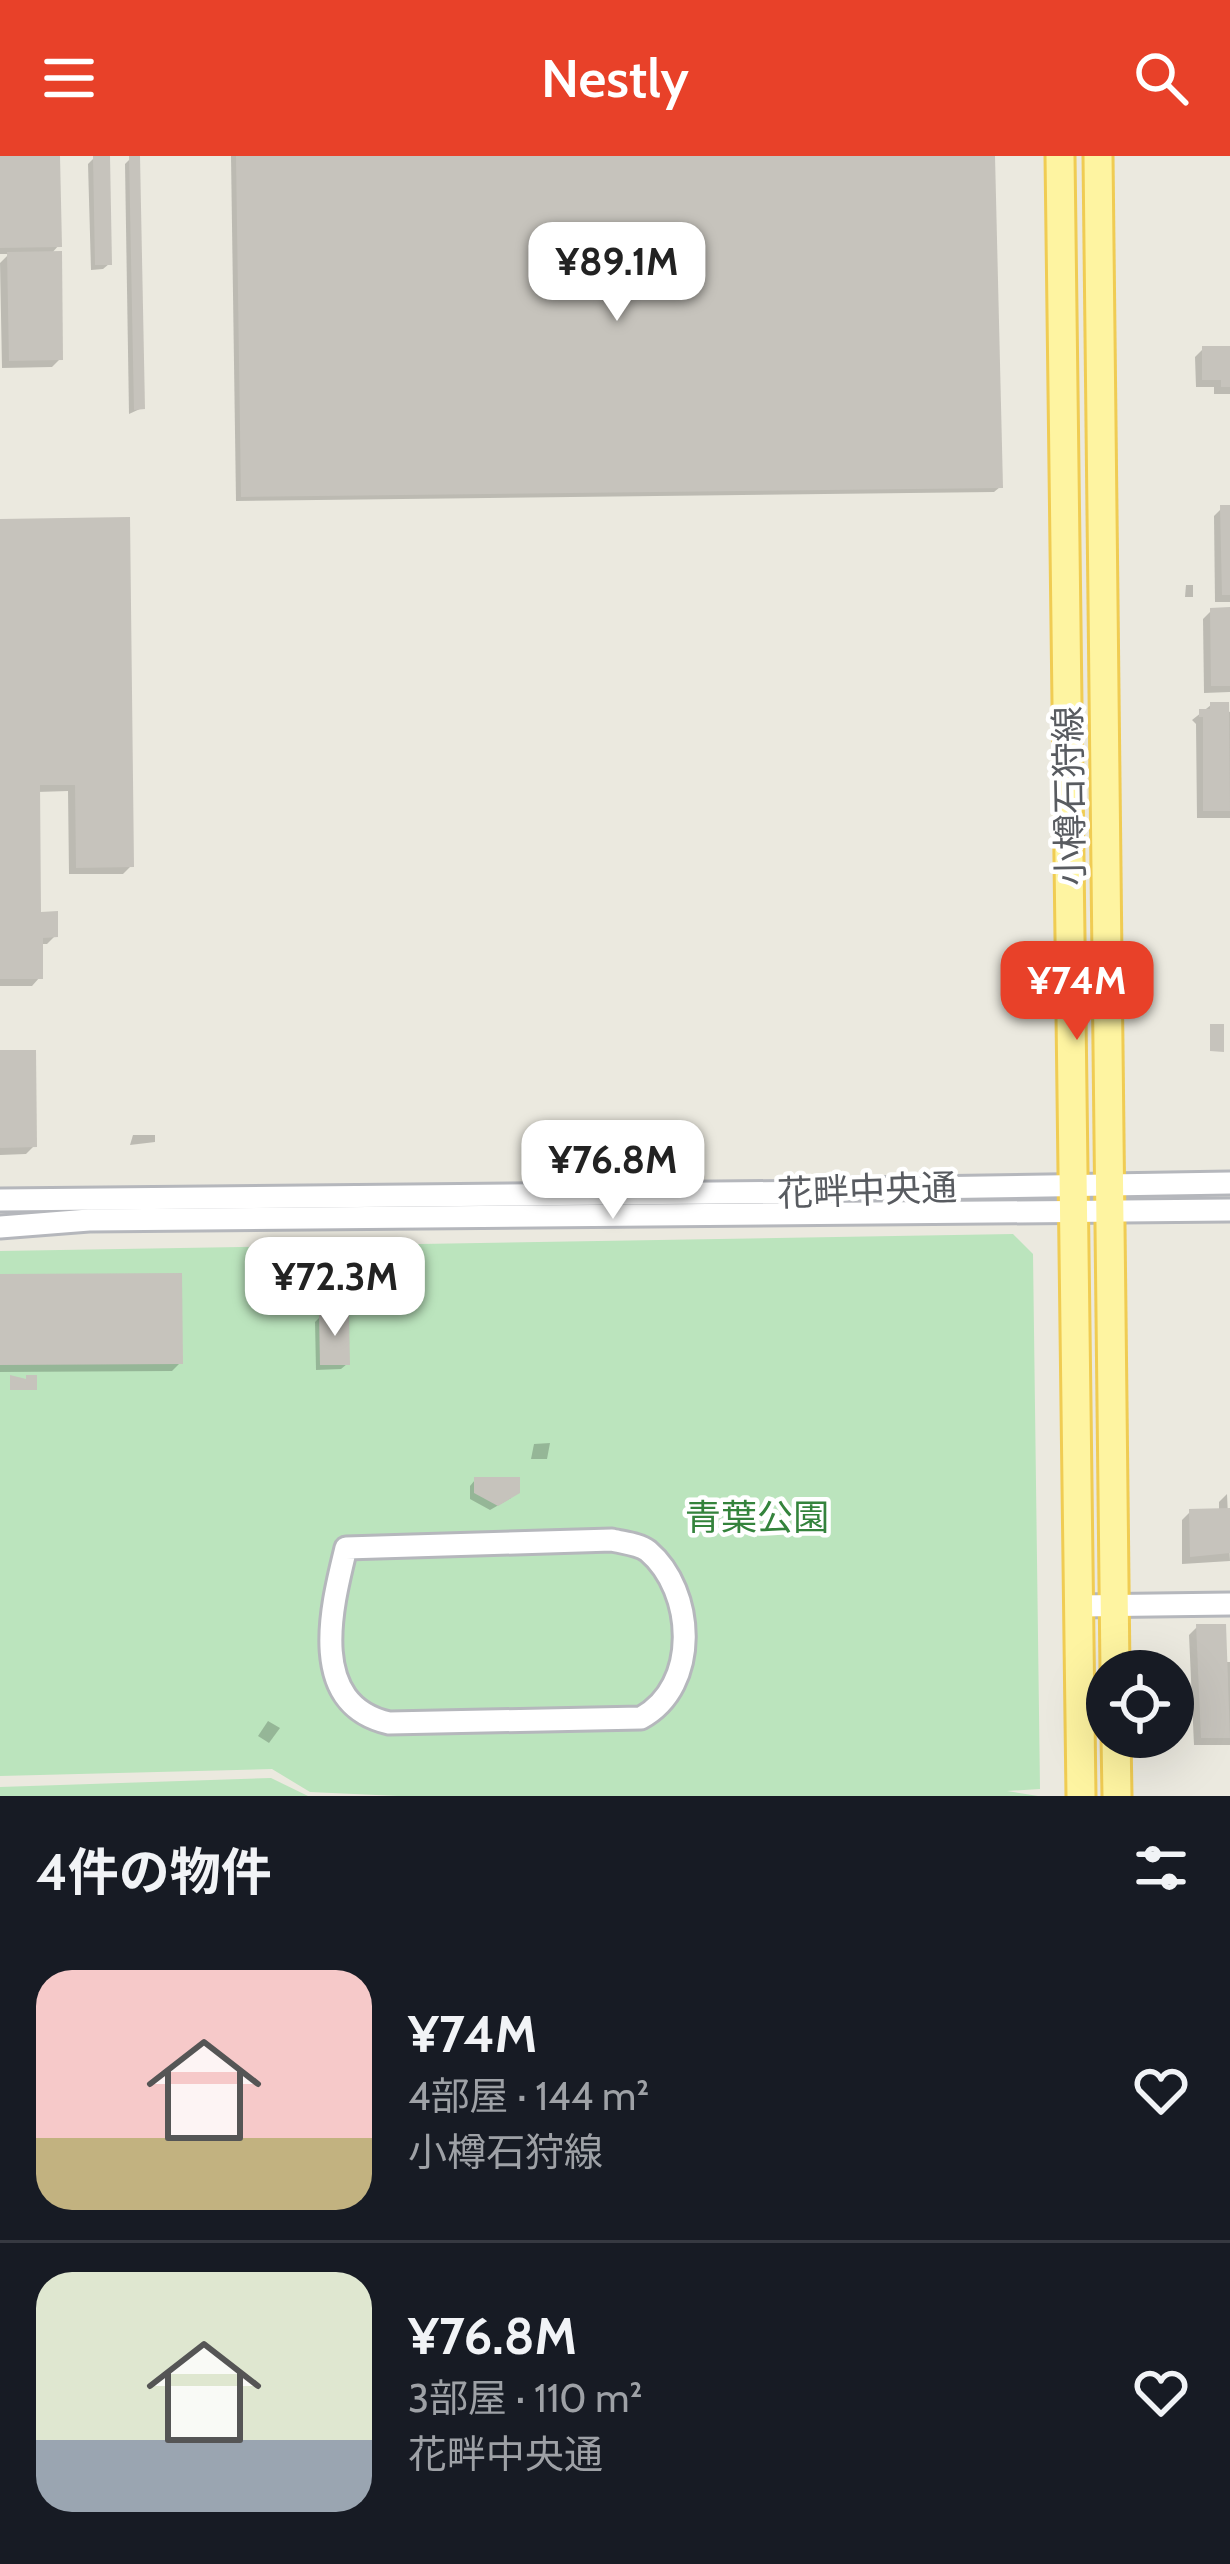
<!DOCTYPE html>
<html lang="ja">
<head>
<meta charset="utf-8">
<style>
	body { margin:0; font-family:Cabin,"Noto Sans JP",sans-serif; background:#242831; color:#f1f3f6; height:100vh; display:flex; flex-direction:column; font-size:45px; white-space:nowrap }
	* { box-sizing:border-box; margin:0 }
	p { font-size:39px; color:#9ea1a6 }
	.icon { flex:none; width:66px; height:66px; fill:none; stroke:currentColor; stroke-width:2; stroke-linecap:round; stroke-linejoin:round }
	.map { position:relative; height:1640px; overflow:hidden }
	.drawer { display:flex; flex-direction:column; background:#171b24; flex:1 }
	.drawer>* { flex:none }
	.buttons { position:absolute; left:1086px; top:1494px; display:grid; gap:24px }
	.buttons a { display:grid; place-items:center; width:108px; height:108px; border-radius:50%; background:#171b24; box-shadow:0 12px 48px #0002; font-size:60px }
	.price { position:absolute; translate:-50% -102px; padding:0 27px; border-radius:24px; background:#fff; color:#222; font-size:39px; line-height:78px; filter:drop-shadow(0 3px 6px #0008) }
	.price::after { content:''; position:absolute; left:50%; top:72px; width:36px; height:27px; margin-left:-18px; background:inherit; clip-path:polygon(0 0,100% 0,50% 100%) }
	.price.selected { background:#e84129; color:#fff }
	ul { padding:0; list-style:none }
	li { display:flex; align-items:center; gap:36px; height:300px; padding:0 36px }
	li+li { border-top:3px solid #363941 }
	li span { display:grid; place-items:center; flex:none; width:336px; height:240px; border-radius:36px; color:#555 }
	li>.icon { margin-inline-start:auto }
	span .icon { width:144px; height:144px; fill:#fffc; stroke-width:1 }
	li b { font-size:51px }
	h2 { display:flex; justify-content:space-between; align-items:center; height:144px; padding:0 36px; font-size:51px }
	header { display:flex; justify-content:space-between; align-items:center; height:156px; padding:0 36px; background:#e84129; color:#fff; font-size:54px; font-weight:600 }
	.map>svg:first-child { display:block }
	.green { fill:#bbe4bd }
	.shadow { fill:#0003 }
	.building { fill:#c6c3bc }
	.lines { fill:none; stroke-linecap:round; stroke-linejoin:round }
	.minor-casing { stroke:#b5b7bc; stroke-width:27 }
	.major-casing { stroke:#f0cc53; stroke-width:33 }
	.minor { stroke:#fff; stroke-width:21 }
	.major { stroke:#fef4a1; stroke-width:27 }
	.labels { text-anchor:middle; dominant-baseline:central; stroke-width:9; stroke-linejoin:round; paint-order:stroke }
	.street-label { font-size:36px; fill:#585b60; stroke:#fff }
	.park-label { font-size:36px; fill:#34833c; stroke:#fff }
</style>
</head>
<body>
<header><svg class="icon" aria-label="menu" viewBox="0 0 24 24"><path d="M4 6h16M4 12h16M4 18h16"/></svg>Nestly<svg class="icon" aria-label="search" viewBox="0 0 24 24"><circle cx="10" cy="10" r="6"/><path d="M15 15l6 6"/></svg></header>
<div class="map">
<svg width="1230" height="1640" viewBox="0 0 1230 1640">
	<rect width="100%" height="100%" fill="#ebe9df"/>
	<g class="green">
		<polygon points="1013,1078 1033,1098 1040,1633 1007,1635 1038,1640 398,1640 310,1636 272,1613 0,1620 0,1095"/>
		<polygon points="271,1622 308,1640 0,1640 0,1631"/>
	</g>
	<g class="shadow">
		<polygon points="57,0 59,89 51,98 60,203 52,211 2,212 0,107 9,98 0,98 0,1"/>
		<polygon points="231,0 992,0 1000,331 994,336 236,345"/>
		<polygon points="94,2 109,108 103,113 91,114 88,8"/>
		<polygon points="131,2 142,252 129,258 125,8"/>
		<polygon points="1203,193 1230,193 1230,238 1214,238 1214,231 1196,231 1195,201"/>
		<polygon points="1222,352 1230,353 1230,446 1215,446 1214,360"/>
		<polygon points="0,366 131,710 123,718 69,718 68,635 37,636 38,759 55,780 47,788 40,788 40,821 32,830 0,830"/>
		<polygon points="1186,429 1193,429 1193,441 1185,441"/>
		<polygon points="1230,454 1230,536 1204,537 1203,463 1211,455"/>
		<polygon points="1211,549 1230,556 1230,662 1197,662 1196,568 1192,564"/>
		<polygon points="0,899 34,990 26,998 0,999"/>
		<polygon points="133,979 155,979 155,986 130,989"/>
		<polygon points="0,1121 180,1207 172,1215 0,1216"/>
		<polygon points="320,1161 347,1208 341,1213 316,1214 315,1166"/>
		<polygon points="550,1287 547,1303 531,1303 534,1288"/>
		<polygon points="475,1324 511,1342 490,1354 470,1343 470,1330"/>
		<polygon points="1227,1338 1230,1405 1182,1408 1182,1364 1190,1356 1219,1356 1219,1346"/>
		<polygon points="1197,1471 1223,1506 1230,1506 1230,1589 1194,1589 1189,1479"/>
		<polygon points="268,1565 280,1572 269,1587 258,1580"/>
	</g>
	<g class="building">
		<polygon points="0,0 60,0 62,91 0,92"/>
		<polygon points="93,0 110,0 112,109 95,109"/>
		<polygon points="129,0 140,0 145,253 134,254"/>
		<polygon points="236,0 995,0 1003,332 241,341"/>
		<polygon points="62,95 63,204 9,205 7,96"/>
		<polygon points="1202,190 1230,190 1230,231 1221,231 1221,224 1202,224"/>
		<polygon points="1220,349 1230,349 1230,439 1222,439"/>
		<polygon points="130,361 134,711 76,712 75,629 40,629 41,756 58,755 58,781 43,782 43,823 0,823 0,363"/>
		<polygon points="1230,451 1230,530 1211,530 1210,452"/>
		<polygon points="1210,546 1229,546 1230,655 1203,655 1203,561 1199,561 1199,553 1210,553"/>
		<polygon points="1210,868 1224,868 1224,896 1210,895"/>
		<polygon points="0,894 36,894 37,991 0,992"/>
		<polygon points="182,1117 183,1208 0,1209 0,1118"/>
		<polygon points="349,1157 350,1209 320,1209 319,1158"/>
		<polygon points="10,1219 26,1223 26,1219 37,1219 37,1234 10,1234"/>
		<polygon points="474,1321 520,1321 520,1337 498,1350 474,1337"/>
		<polygon points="1230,1352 1230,1397 1190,1401 1189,1353"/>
		<polygon points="1196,1468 1226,1468 1230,1582 1201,1582"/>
	</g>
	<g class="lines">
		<defs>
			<g id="minor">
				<polyline points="0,1044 827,1036 854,1033 1230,1027"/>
				<polyline points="0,1071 89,1064 1230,1054"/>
				<path d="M612,1384C624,1387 639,1388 648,1395C695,1435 700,1530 641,1562L389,1567C306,1548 332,1449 346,1392Z"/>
				<polyline points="1079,1450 1230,1448"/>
			</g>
			<g id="major">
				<polyline points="1060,0 1081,1640"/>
				<polyline points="1098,0 1115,1515"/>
				<polyline points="1116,1581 1117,1640"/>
			</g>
		</defs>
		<use href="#minor" class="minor-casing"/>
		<use href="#major" class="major-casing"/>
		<use href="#minor" class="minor"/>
		<use href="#major" class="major"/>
	</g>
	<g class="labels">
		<g class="street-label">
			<text transform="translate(1069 640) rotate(-91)">小樽石狩線</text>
			<text transform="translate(867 1034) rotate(-2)">花畔中央通</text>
		</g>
		<g class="park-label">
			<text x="757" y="1361">青葉公園</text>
		</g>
	</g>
</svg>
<div class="buttons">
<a><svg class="icon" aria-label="locate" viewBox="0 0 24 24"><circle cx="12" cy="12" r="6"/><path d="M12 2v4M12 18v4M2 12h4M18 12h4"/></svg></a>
</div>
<b class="price" style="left:617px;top:168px">¥89.1M</b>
<b class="price selected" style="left:1077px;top:887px">¥74M</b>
<b class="price" style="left:613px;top:1066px">¥76.8M</b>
<b class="price" style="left:335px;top:1183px">¥72.3M</b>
</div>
<section class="drawer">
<h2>4件の物件<svg class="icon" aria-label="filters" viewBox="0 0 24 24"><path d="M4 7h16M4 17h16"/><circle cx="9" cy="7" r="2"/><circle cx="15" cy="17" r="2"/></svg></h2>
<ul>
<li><span style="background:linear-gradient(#f6c9c9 70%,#c2b280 0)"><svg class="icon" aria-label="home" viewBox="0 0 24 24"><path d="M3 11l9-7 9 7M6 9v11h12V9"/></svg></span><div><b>¥74M</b><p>4部屋 · 144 m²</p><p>小樽石狩線</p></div><svg class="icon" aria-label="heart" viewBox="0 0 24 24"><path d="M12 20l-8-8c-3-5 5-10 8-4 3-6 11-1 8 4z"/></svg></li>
<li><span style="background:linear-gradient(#dfe7d0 70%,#9aa5b1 0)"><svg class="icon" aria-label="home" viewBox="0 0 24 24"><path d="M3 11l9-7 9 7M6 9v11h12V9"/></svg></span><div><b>¥76.8M</b><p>3部屋 · 110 m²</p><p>花畔中央通</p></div><svg class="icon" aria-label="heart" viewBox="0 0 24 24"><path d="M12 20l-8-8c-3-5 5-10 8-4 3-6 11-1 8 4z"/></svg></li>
</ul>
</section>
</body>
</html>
